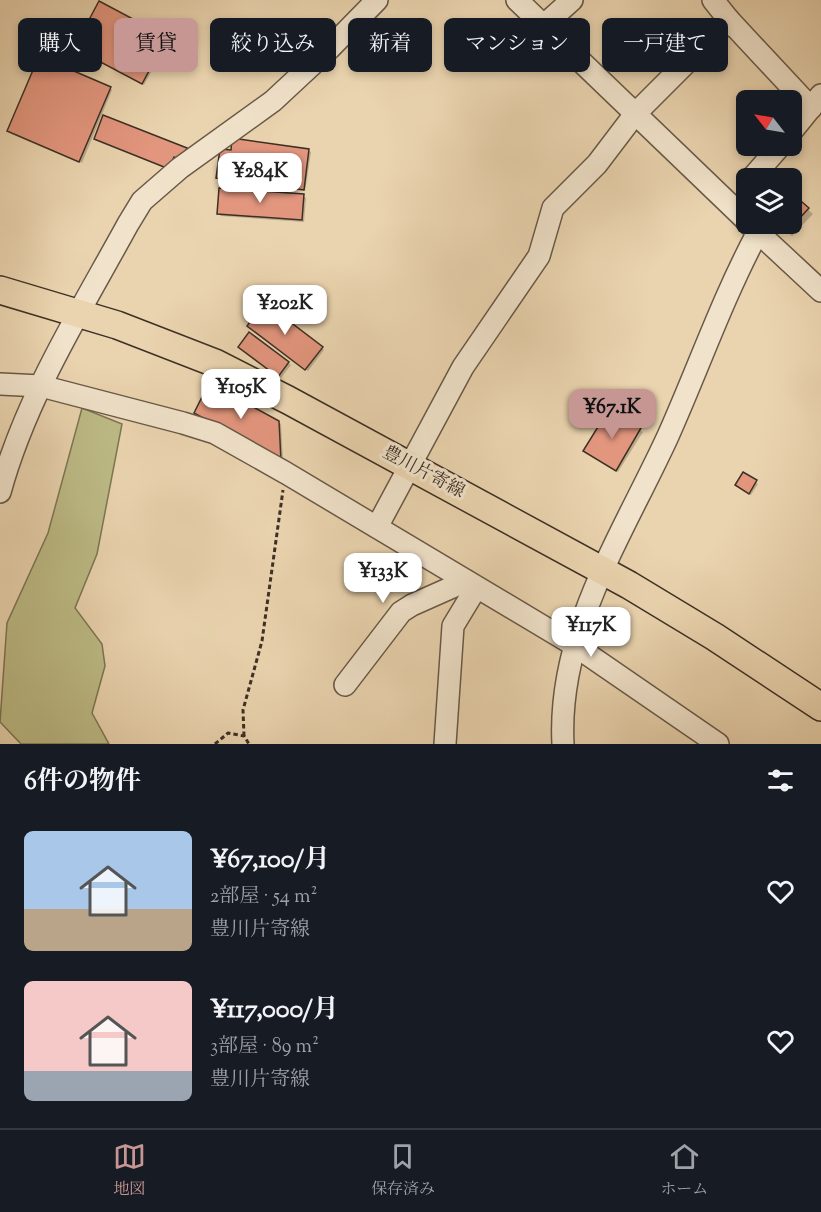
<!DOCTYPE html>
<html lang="ja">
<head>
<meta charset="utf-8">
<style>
	body { margin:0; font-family:"Sorts Mill Goudy","Noto Serif JP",serif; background:#242831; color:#f1f3f6; height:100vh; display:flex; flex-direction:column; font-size:22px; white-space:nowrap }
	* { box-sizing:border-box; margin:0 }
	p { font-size:20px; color:#9ea1a6 }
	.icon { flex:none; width:33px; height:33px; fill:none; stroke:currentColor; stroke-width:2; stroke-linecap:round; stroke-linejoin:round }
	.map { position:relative; height:744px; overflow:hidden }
	.sheet { display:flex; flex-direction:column; background:#171b24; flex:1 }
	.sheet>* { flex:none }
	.banner { position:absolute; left:18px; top:18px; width:786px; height:54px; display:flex; gap:12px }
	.needle { width:39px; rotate:301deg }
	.fabs { position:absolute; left:736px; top:90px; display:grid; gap:12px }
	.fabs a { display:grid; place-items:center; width:66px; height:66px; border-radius:9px; background:#171b24; box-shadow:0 3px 9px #0003; font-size:30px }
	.price { position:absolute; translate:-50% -51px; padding:0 14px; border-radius:12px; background:#fff; color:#222; font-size:20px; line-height:39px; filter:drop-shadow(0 2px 3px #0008) }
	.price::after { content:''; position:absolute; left:50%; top:36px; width:18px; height:14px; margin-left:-9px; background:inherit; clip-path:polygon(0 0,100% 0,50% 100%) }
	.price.selected { background:#c59692; color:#111 }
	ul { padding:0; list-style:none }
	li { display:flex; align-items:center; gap:18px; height:150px; padding:0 24px }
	li span { display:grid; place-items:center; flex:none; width:168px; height:120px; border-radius:9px; color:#555 }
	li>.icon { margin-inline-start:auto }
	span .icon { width:72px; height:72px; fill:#fffc; stroke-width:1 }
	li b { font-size:26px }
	h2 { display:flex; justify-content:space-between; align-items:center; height:72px; padding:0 24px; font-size:26px }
	.tag { padding:0 21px; border-radius:9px; background:#171b24; box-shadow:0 3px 9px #0003; font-size:21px; line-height:54px }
	.tag.selected { background:#c59692; color:#111 }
	.dock { display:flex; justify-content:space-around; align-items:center; height:84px; border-top:2px solid #363941; background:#171b24; font-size:16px; color:#9ea1a6 }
	.dock a { display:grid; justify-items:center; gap:3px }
	.dock .selected { color:#c59692 }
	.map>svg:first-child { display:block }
	.green { fill:#bdbb86; stroke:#7c7656; stroke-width:1.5 }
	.shadow { fill:#0003 }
	.building { fill:#e3967e; stroke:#3c3025; stroke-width:1.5 }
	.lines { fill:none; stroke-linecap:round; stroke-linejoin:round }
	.minor-casing { stroke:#685948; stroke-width:24 }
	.major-casing { stroke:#3c3025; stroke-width:30 }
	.path { stroke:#3c3025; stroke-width:3; stroke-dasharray:4.5 3; stroke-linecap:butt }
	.minor { stroke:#f1e3cb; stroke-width:21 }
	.major { stroke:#ead4af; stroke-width:27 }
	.labels { text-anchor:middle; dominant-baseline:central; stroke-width:6; stroke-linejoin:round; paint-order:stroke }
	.street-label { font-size:18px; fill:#3c3025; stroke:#f1e3cb }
</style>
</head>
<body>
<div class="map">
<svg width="821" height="744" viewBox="0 0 821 744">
	<rect width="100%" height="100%" fill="#ead4af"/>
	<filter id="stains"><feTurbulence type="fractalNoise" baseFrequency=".00333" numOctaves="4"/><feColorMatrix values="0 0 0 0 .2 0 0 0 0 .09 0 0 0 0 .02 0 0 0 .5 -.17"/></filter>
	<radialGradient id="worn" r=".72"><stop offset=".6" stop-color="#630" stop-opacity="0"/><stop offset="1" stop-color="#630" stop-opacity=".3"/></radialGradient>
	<polygon class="green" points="82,408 122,424 97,554 75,608 102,644 105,666 92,713 109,744 21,744 0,722 7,623 48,533"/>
	<g class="shadow">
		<polygon points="100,3 168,41 144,85 78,50"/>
		<polygon points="110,88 112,90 82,163 9,131"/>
		<polygon points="95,139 186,150 188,152 171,170"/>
		<polygon points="308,150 311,152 305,191 220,179 218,177"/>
		<polygon points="303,196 306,198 304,222 221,216 219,213"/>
		<polygon points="794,197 813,214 792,236 779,224 792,224 792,199"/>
		<polygon points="251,327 322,348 324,350 308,371"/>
		<polygon points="249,334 291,365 281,378 242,349"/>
		<polygon points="610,411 643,432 618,472 587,453"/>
		<polygon points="198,415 278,422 281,424 283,461"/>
		<polygon points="744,474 758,484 751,495 739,487"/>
	</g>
	<g class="building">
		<polygon points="99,1 167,37 142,84 74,48"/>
		<polygon points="39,56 111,87 79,162 7,131"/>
		<polygon points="103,115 187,148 182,161 174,157 169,169 94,139"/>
		<polygon points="232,138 309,149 304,190 216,178 220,149 231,150"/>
		<polygon points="219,188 304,194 302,220 217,214"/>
		<polygon points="794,195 809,208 786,233 777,224 792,224 792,197"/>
		<polygon points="264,302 323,347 305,370 247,326"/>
		<polygon points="249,332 289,362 278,377 238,347"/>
		<polygon points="209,383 279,421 281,461 194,413"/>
		<polygon points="609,409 641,428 616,471 583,451"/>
		<polygon points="743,472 757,480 749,494 735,485"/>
	</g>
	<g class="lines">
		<defs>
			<g id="minor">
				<polyline points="517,0 747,221"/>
				<polyline points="713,0 729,20 811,108"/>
				<polyline points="543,26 572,0"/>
				<polyline points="792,131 821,95"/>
				<polyline points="752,178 780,146"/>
				<polyline points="749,224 821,291"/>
				<polyline points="0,384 41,386 183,423 215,433 286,473 574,645 718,744"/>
				<path d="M0,492C26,397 81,310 128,224L142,201L180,168L273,101L330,48L377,0"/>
				<polyline points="377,527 463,367 539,256 553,208 597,164 635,114 729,20"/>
				<polyline points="345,685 401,612 412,605 466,581"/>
				<polyline points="445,744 453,626 476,588"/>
				<path d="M563,744C557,632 623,534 668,436C698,369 723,297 758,232"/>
			</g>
			<polyline id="major" points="0,290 117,325 215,363 288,400 629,585 715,637 821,707"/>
		</defs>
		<use href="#minor" class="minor-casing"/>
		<use href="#major" class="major-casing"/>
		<g class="path">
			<polyline points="244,736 243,710 262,641 283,490"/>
			<polyline points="215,744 228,733 244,736 249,744"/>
		</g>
		<use href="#minor" class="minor"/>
		<use href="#major" class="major"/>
	</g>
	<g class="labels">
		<g class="street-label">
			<text transform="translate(423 473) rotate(28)">豊川片寄線</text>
		</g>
	</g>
	<rect width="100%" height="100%" filter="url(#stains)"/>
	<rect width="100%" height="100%" fill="url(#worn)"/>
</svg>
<div class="fabs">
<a><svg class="needle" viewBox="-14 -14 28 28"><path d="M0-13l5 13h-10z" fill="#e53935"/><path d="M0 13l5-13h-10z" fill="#9ea1a6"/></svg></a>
<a><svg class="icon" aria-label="layers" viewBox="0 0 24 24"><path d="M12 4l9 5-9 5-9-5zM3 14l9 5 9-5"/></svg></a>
</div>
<b class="price" style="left:260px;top:204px">¥284K</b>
<b class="price" style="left:285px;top:336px">¥202K</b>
<b class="price" style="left:241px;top:420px">¥105K</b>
<b class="price selected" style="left:612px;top:440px">¥67.1K</b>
<b class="price" style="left:383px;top:604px">¥133K</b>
<b class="price" style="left:591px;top:658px">¥117K</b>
<div class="banner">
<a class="tag">購入</a>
<a class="tag selected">賃貸</a>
<a class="tag">絞り込み</a>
<a class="tag">新着</a>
<a class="tag">マンション</a>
<a class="tag">一戸建て</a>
</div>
</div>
<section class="sheet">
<h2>6件の物件<svg class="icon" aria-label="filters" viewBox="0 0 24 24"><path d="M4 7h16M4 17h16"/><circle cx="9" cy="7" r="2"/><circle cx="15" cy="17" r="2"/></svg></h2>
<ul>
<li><span style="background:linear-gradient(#a9c7e8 65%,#b9a48a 0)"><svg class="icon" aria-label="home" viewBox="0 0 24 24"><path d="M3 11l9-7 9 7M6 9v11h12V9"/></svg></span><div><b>¥67,100/月</b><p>2部屋 · 54 m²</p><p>豊川片寄線</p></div><svg class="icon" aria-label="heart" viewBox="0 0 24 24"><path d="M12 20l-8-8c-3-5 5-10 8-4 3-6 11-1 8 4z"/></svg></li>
<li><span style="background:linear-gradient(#f6c9c9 75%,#9aa5b1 0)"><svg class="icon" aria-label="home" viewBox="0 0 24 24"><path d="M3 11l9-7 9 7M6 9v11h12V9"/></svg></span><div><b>¥117,000/月</b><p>3部屋 · 89 m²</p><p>豊川片寄線</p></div><svg class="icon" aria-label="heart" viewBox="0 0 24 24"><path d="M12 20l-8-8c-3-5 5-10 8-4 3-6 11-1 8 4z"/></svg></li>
</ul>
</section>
<nav class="dock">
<a class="selected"><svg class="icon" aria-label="map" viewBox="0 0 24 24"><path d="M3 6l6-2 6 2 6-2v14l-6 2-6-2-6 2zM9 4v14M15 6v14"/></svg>地図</a>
<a><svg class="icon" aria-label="saved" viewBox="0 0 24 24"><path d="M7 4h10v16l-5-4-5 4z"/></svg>保存済み</a>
<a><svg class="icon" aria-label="home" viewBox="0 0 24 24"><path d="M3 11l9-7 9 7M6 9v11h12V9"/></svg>ホーム</a>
</nav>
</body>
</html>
